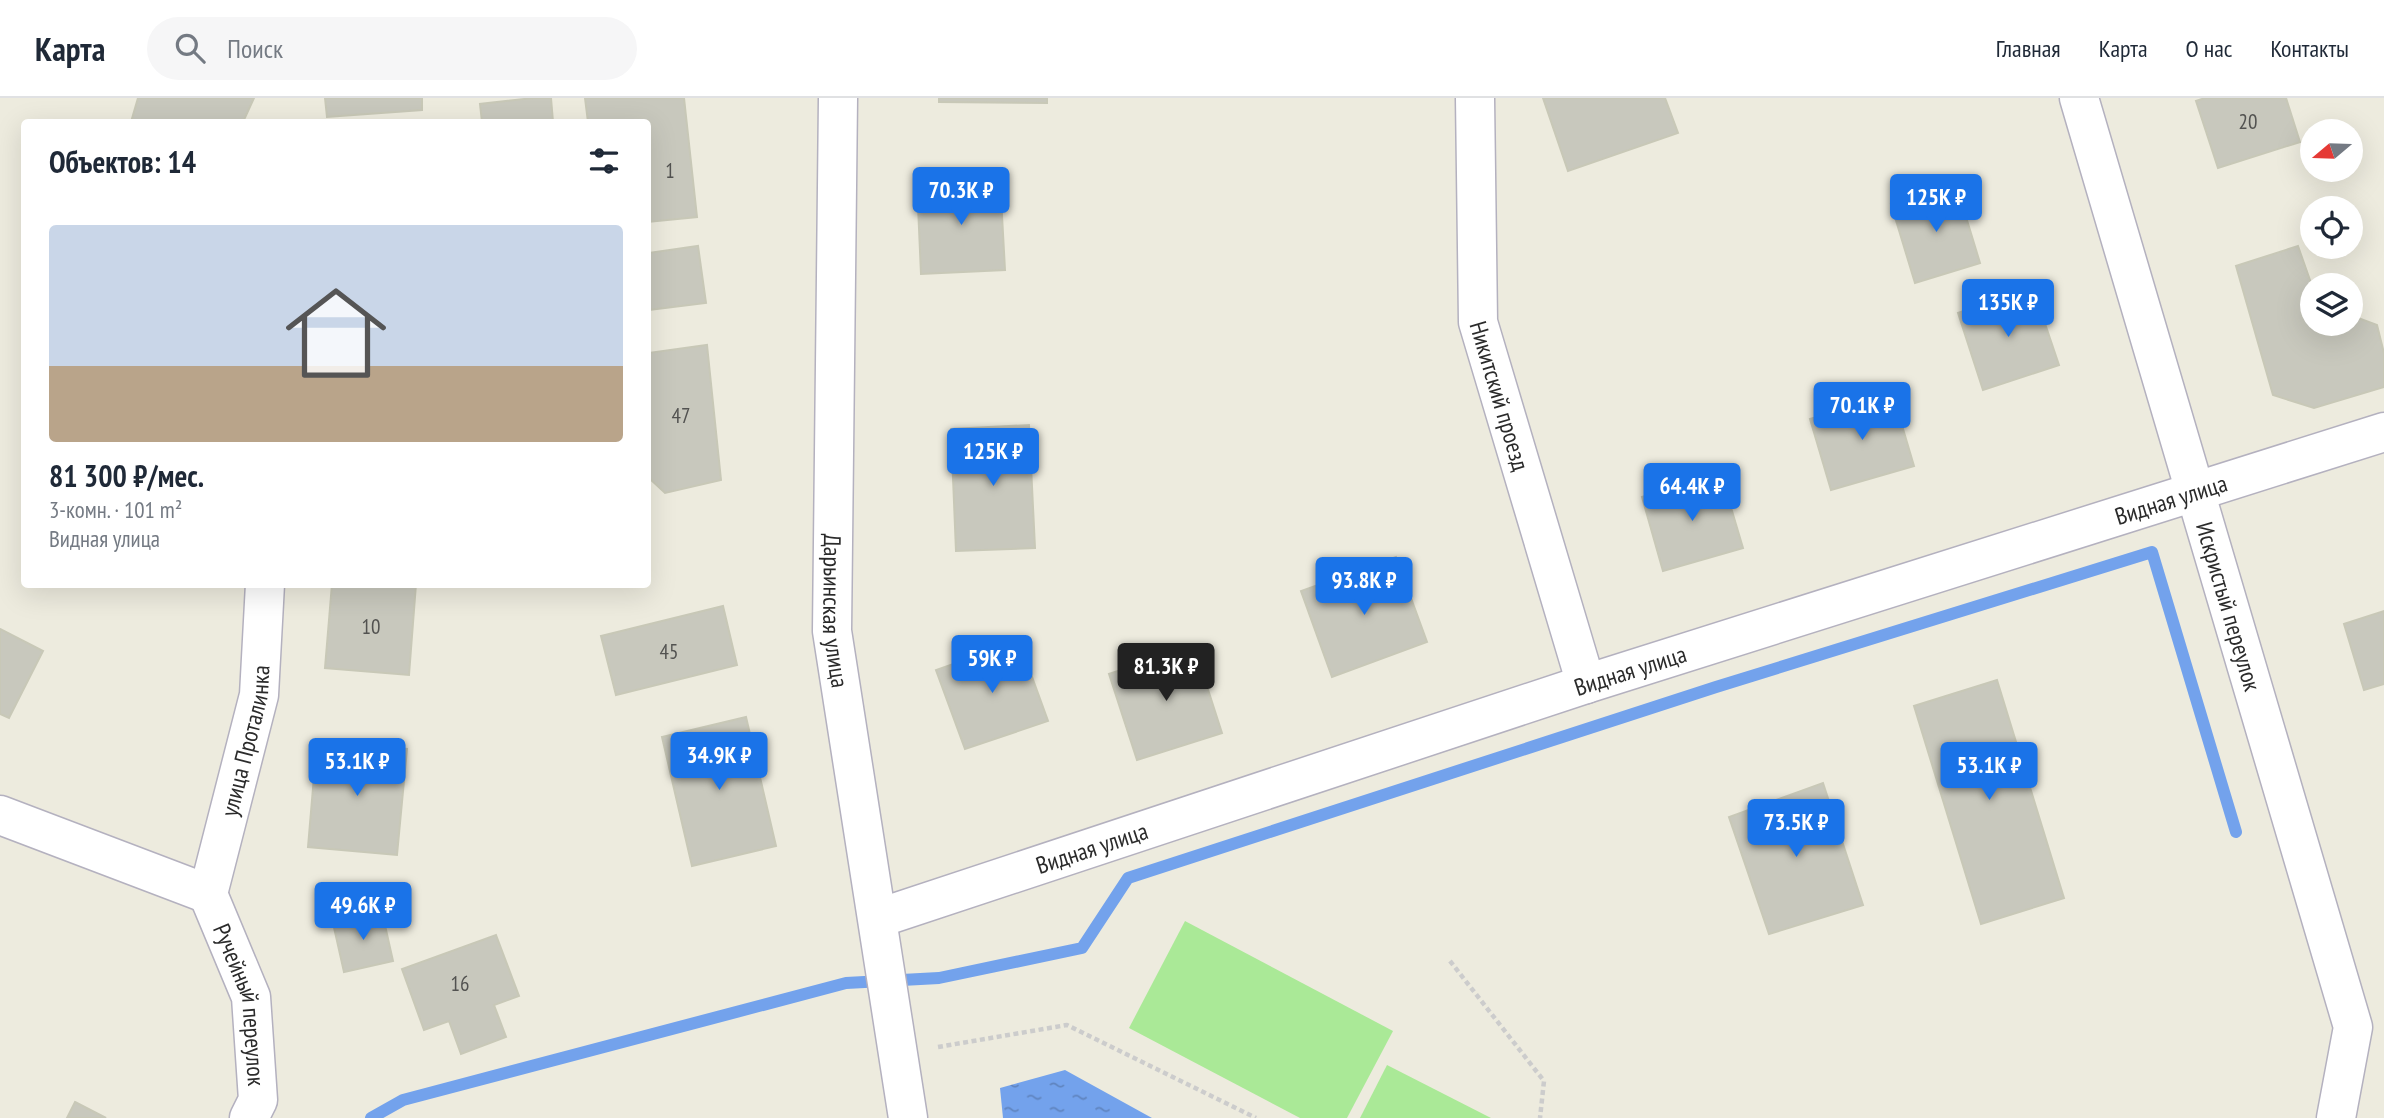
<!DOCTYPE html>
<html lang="ru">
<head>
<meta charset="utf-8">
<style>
	body { margin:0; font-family:"PT Sans Narrow",sans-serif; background:#f6f6f7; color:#1f2937; height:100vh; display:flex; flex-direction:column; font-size:26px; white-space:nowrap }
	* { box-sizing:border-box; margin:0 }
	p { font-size:23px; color:#747a83 }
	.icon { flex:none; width:38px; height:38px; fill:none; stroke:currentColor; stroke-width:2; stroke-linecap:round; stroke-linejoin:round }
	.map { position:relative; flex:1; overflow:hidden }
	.drawer { position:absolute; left:21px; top:21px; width:630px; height:469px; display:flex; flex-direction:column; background:#fff; border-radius:7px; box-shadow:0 7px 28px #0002 }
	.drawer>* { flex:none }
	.needle { width:46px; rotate:251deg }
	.tools { position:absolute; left:2300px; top:21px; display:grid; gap:14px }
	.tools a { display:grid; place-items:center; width:63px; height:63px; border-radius:50%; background:#fff; box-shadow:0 7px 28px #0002; font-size:35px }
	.price { position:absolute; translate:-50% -60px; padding:0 16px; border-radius:7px; background:#1a73e8; color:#fff; font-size:23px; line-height:46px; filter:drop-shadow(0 2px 4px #0008) }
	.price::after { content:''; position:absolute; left:50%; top:42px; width:21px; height:16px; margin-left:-10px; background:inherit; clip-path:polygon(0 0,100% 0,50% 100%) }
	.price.current { background:#222; color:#fff }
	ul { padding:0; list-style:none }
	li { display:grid; align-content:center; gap:14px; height:371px; padding:0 28px }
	li span { display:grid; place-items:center; height:217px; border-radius:7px; color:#555 }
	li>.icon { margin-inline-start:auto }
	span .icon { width:126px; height:126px; fill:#fffc; stroke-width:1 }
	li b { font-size:30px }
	h2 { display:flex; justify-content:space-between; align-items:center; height:84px; padding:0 28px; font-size:30px }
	header { display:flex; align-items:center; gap:42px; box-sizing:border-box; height:98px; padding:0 35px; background:#fff; border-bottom:2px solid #e0e1e3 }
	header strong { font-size:33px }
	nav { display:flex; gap:38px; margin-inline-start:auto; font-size:24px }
	.search { width:490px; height:63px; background:#f6f6f7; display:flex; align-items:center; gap:18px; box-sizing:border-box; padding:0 24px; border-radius:38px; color:#747a83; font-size:26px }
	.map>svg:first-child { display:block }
	.pitch { fill:#aae997 }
	.water { fill:url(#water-ripples) }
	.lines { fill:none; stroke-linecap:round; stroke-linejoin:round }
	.stream { stroke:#73a2ec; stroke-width:12 }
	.building { fill:#c8c8bd; stroke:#c8c8b7; stroke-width:2 }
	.minor-casing { stroke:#b4b1bf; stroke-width:41 }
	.path { stroke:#ccc; stroke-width:4.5; stroke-dasharray:5 3.5; stroke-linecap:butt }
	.minor { stroke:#fff; stroke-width:38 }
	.labels { text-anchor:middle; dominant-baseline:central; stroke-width:5; stroke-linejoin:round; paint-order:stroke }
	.number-label { font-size:21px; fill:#525250 }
	.street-label { font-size:24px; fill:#2b2b2b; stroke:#fff }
</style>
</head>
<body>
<header>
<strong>Карта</strong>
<div class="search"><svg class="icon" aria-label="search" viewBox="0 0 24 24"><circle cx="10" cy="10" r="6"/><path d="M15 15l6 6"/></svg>Поиск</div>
<nav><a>Главная</a><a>Карта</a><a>О нас</a><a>Контакты</a></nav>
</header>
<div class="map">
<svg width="2384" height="1020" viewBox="0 0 2384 1020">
	<defs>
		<pattern id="water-ripples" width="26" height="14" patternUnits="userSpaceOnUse" patternTransform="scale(1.75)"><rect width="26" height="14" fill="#73a2ec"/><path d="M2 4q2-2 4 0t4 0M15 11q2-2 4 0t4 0" fill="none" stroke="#5f84bf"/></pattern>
	</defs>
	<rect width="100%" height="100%" fill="#edebde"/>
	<g class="pitch">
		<polygon points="1185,823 1393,933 1347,1020 1300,1020 1129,930"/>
		<polygon points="1387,967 1491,1020 1360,1020"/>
	</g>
	<polygon class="water" points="1065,972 1152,1020 1003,1020 1000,990"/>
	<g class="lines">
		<polyline class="stream" points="371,1020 403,1002 846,885 939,880 1082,850 1128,780 1716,589 2152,454 2236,734"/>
	</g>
	<g class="building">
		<polygon points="138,0 254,0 243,24 131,24"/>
		<polygon points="325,0 422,0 422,12 327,19"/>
		<polygon points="533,0 551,0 553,24 482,24 480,6"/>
		<polygon points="585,0 684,0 697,119 648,124 648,24 588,24"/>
		<polygon points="939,0 1047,0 1047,5 939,4"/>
		<polygon points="1543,0 1665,0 1678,35 1568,73"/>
		<polygon points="2205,0 2286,0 2300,44 2218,70 2196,3"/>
		<polygon points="1000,81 1005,172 921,176 917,85"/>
		<polygon points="1956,86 1980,165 1915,185 1891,106"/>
		<polygon points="698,148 706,205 648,212 648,155"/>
		<polygon points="2298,148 2312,188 2312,226 2350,226 2350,217 2377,227 2384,255 2384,289 2314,310 2273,297 2236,168"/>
		<polygon points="2033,190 2059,267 1983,292 1958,215"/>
		<polygon points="707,247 721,382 665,395 648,379 648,255"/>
		<polygon points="1893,297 1914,368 1831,392 1810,321"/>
		<polygon points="1029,327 1035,450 956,453 951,331"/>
		<polygon points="1721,376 1743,450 1663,473 1642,399"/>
		<polygon points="1396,459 1427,544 1332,579 1301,493"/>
		<polygon points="332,486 416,486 409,577 325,570"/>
		<polygon points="723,508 737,567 616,597 601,538"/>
		<polygon points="2384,513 2384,586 2364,592 2344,526"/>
		<polygon points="0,531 43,553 9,620 0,616"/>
		<polygon points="1019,543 1048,623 965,651 936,572"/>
		<polygon points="1194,548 1222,635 1137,662 1109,576"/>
		<polygon points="1997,582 2064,800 1981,826 1914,608"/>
		<polygon points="746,619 776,748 692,768 662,639"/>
		<polygon points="317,643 407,651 397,757 308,749"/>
		<polygon points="1823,685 1863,807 1769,836 1729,719"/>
		<polygon points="382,814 393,863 344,874 333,825"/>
		<polygon points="496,837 519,898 494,907 506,939 461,956 449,923 424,932 402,871"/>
		<polygon points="75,1004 106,1020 67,1020"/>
	</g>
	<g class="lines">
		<defs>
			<g id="minor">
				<path id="s1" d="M838,0L832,533L908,1020"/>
				<path id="s2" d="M1475,0L1478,224L1586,586"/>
				<path id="s3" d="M2079,0L2353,929L2336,1020"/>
				<polyline points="0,717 208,796"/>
				<path id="s4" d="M208,796L259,597L265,486"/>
				<path id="s5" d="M208,796L251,899L258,1002L249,1020"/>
				<path id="s6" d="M879,820L1586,586L2384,334"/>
			</g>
		</defs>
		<use href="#minor" class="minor-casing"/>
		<g class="path">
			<polyline points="1450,863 1544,983 1540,1020"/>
			<polyline points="938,949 1067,927 1256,1020"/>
		</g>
		<use href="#minor" class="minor"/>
	</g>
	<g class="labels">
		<g class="number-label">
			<text x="2248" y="23">20</text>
			<text x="670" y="72">1</text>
			<text x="681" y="317">47</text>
			<text x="371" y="528">10</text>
			<text x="669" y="553">45</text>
			<text x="460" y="885">16</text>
		</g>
		<g class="street-label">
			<text stroke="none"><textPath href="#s2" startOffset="301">Никитский проезд</textPath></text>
			<text stroke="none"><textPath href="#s6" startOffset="1358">Видная улица</textPath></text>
			<text stroke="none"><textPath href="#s3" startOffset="530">Искристый переулок</textPath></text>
			<text stroke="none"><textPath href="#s1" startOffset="513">Дарьинская улица</textPath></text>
			<text stroke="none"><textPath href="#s6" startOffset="791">Видная улица</textPath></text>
			<text stroke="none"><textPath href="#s4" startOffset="158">улица Проталинка</textPath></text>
			<text stroke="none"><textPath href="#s6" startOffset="224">Видная улица</textPath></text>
			<text stroke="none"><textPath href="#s5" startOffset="117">Ручейный переулок</textPath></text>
		</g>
	</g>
</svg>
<div class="tools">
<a><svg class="needle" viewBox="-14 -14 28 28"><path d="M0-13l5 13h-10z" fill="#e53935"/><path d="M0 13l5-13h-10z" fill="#747a83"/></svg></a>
<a><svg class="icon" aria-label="locate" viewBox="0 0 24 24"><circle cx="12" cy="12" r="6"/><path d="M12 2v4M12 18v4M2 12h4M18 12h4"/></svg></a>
<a><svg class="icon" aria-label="layers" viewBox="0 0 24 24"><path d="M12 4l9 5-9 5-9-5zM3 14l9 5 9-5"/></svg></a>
</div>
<b class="price" style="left:961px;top:129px">70.3K ₽</b>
<b class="price" style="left:1936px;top:136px">125K ₽</b>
<b class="price" style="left:2008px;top:241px">135K ₽</b>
<b class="price" style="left:1862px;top:344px">70.1K ₽</b>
<b class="price" style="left:993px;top:390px">125K ₽</b>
<b class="price" style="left:1692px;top:425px">64.4K ₽</b>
<b class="price" style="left:1364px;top:519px">93.8K ₽</b>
<b class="price" style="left:992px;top:597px">59K ₽</b>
<b class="price current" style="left:1166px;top:605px">81.3K ₽</b>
<b class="price" style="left:719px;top:694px">34.9K ₽</b>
<b class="price" style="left:357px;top:700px">53.1K ₽</b>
<b class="price" style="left:1989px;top:704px">53.1K ₽</b>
<b class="price" style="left:1796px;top:761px">73.5K ₽</b>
<b class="price" style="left:363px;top:844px">49.6K ₽</b>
<section class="drawer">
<h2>Объектов: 14<svg class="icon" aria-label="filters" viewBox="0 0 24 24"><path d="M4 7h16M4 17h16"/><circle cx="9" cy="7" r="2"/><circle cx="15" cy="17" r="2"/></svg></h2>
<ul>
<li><span style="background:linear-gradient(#c9d6e8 65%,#b9a48a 0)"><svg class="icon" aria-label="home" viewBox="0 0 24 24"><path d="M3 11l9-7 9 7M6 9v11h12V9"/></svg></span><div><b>81 300 ₽/мес.</b><p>3-комн. · 101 m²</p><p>Видная улица</p></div></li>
</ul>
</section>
</div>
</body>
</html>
